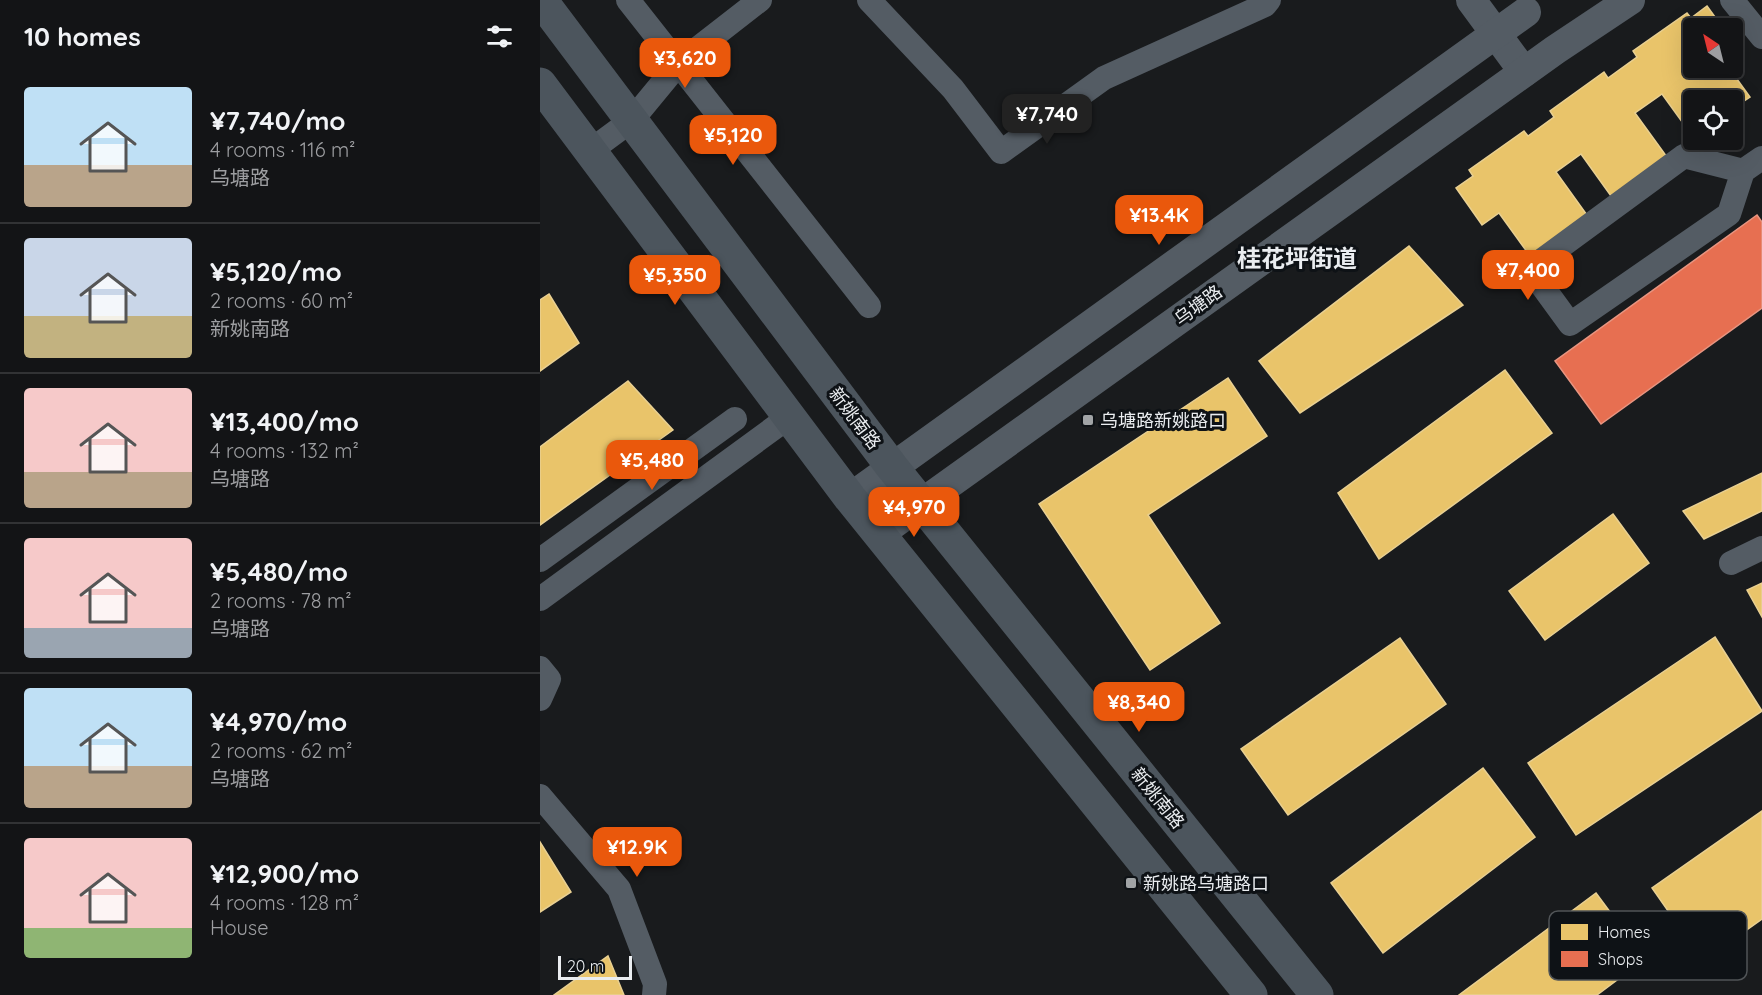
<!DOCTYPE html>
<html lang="en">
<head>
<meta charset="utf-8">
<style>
	body { margin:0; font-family:Quicksand,"Noto Sans SC",sans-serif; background:#1c1d1f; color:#f1f3f6; height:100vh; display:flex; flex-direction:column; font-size:22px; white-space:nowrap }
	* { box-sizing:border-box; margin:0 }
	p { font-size:20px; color:#9d9ea1 }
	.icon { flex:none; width:33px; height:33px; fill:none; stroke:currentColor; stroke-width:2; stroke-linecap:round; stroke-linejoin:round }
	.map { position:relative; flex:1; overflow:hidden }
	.panel { display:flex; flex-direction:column; background:#131416; width:540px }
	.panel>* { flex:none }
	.needle { width:39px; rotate:325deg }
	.controls { position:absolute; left:1143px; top:18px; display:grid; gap:12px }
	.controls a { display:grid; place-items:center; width:60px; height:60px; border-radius:6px; background:#131416; box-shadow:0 6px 24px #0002,0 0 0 2px #323335; font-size:30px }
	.scale { position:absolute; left:18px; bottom:15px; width:74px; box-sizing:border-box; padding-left:6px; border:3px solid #eaedf0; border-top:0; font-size:16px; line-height:21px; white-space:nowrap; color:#eaedf0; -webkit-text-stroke:4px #0e1216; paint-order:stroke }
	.price { position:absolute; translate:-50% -51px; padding:0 14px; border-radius:12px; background:#ea580c; color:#fff; font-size:20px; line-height:39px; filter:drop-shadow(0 2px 3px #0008) }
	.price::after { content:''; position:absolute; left:50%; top:36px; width:18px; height:14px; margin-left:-9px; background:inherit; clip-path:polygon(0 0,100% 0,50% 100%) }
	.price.current { background:#222; color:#fff }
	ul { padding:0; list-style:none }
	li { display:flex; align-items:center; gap:18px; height:150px; padding:0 24px }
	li+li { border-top:2px solid #323335 }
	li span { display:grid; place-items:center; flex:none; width:168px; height:120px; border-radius:6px; color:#555 }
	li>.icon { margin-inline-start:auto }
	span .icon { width:72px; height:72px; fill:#fffc; stroke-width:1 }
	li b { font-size:26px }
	h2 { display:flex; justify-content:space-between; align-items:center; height:72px; padding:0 24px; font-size:26px }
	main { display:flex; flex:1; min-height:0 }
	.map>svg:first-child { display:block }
	.homes { fill:#e9c46a; stroke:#e9d092; stroke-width:1.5 }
	.shops { fill:#e76f51; stroke:#e89581; stroke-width:1.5 }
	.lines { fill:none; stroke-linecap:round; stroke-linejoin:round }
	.minor { stroke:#545c64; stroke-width:24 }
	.tertiary { stroke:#545c64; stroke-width:30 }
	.secondary { stroke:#4c555d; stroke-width:33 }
	.poi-dot { fill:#a1a4a6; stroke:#0e1216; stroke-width:2 }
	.labels { text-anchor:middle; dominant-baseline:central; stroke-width:6; stroke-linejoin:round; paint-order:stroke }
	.street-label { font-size:18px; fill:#eaedf0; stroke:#0e1216 }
	.poi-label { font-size:18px; fill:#eaedf0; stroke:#0e1216; text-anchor:start }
	.district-label { font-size:24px; font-weight:bold; fill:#eaedf0; stroke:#0e1216 }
	.key { fill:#0e1216; stroke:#505457; stroke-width:1.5 }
	.key-label { font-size:16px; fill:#eaedf0 }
</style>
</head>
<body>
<main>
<section class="panel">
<h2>10 homes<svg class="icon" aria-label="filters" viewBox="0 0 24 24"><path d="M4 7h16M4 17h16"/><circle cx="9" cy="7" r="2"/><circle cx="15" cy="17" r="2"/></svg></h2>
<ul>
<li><span style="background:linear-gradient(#bfe0f5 65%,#b9a48a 0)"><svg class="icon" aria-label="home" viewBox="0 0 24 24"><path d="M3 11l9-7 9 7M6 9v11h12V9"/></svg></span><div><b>¥7,740/mo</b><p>4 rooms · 116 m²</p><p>乌塘路</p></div></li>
<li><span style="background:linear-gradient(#c9d6e8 65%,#c2b280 0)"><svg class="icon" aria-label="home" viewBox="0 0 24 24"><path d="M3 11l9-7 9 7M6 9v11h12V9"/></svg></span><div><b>¥5,120/mo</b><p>2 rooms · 60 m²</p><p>新姚南路</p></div></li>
<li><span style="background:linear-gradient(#f6c9c9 70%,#b9a48a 0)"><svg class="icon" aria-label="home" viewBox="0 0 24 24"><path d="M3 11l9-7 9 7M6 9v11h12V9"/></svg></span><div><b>¥13,400/mo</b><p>4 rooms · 132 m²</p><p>乌塘路</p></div></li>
<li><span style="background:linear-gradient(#f6c9c9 75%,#9aa5b1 0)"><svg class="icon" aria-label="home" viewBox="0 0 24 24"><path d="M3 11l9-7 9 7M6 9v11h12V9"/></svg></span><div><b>¥5,480/mo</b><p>2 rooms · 78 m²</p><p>乌塘路</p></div></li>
<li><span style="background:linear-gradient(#bfe0f5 65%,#b9a48a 0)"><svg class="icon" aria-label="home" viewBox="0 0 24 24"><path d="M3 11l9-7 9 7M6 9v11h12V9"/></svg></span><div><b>¥4,970/mo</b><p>2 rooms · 62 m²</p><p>乌塘路</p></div></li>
<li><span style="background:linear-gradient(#f6c9c9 75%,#8fb573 0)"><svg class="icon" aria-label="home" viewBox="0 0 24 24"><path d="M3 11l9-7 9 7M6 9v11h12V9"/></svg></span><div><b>¥12,900/mo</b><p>4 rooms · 128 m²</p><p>House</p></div></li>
</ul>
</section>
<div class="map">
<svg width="1222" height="995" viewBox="0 0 1222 995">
	<rect width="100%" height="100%" fill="#191b1d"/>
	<g class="homes">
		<polygon points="1167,6 1183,28 1154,28 1154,68 1189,68 1210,97 1192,109 1192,100 1154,100 1153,137 1122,94 1095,113 1127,157 1071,196 1041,154 1016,172 1047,215 990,256 959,213 942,225 916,188 933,176 929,170 984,131 988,136 1014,117 1010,111 1064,72 1068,78 1097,57 1093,51 1147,13 1151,18"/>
		<polygon points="869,246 923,305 760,413 719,361"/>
		<polygon points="9,294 39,343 0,371 0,300"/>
		<polygon points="965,370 1012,433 839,559 798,493"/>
		<polygon points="688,378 727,436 608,515 680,623 610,670 499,504"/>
		<polygon points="88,381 133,430 0,525 0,447"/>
		<polygon points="1222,473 1222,511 1164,539 1143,511"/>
		<polygon points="1073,514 1109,563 1005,640 969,591"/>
		<polygon points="1222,583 1222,617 1207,590"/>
		<polygon points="1175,637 1222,711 1036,835 988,763"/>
		<polygon points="860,638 906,704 748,815 701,749"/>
		<polygon points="943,768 995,837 843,953 791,883"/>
		<polygon points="1222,811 1222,919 1163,961 1112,888"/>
		<polygon points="0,842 31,892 0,912"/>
		<polygon points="1056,893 1105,959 1057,995 919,995"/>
		<polygon points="68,956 84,995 14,995"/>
	</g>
	<polygon class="shops" points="1217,215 1222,222 1222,308 1061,424 1015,361"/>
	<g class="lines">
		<g class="minor">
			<polyline points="88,0 329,306"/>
			<polyline points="329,0 413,89 461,152 564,78 725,5 729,0"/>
			<polyline points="1192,0 1222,37"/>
			<polyline points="50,151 92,120 139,63 220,0"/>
			<polyline points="1203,171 1144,156 990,269 1030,324 1189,214 1203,171 1222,158"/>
			<polyline points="0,560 195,419"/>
			<polyline points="1191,563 1222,548"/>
			<polyline points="0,599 249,417"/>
			<polyline points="0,668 9,679 0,699"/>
			<polyline points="0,796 79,889 115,984 114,995"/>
		</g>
		<g class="tertiary">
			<polyline points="931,0 984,72"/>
			<polyline points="310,498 986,12"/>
			<polyline points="339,534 1015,50 1090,0"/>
		</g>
		<g class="secondary">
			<polyline points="1,0 352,467 777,995"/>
			<polyline points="0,84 310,498 711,995"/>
		</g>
	</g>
	<g class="poi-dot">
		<rect x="542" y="414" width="12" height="12" rx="3"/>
		<rect x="585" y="877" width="12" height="12" rx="3"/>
	</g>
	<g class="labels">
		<g class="street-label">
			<text transform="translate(658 305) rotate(-36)">乌塘路</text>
			<text transform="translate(315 418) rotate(53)">新姚南路</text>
			<text transform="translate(618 798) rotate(51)">新姚南路</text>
		</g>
		<g class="poi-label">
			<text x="560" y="420">乌塘路新姚路口</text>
			<text x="603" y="883">新姚路乌塘路口</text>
		</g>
		<g class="district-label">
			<text x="757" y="258">桂花坪街道</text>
		</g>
	</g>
	<rect x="1009" y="911" width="198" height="69" rx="9" class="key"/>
	<rect x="1021" y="924" width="27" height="16" fill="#e9c46a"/>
	<rect x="1021" y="951" width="27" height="16" fill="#e76f51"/>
	<g class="key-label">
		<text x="1058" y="938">Homes</text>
		<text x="1058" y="965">Shops</text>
	</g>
</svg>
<div class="controls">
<a><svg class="needle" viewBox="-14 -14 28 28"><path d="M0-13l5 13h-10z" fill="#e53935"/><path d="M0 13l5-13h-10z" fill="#9d9ea1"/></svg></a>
<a><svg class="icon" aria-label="locate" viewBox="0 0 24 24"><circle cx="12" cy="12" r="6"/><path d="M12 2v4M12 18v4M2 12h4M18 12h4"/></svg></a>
</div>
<div class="scale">20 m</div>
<b class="price" style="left:145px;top:89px">¥3,620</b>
<b class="price current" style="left:507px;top:145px">¥7,740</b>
<b class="price" style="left:193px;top:166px">¥5,120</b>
<b class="price" style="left:619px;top:246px">¥13.4K</b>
<b class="price" style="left:988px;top:301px">¥7,400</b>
<b class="price" style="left:135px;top:306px">¥5,350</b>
<b class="price" style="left:112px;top:491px">¥5,480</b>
<b class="price" style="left:374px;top:538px">¥4,970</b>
<b class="price" style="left:599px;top:733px">¥8,340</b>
<b class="price" style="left:97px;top:878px">¥12.9K</b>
</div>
</main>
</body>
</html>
